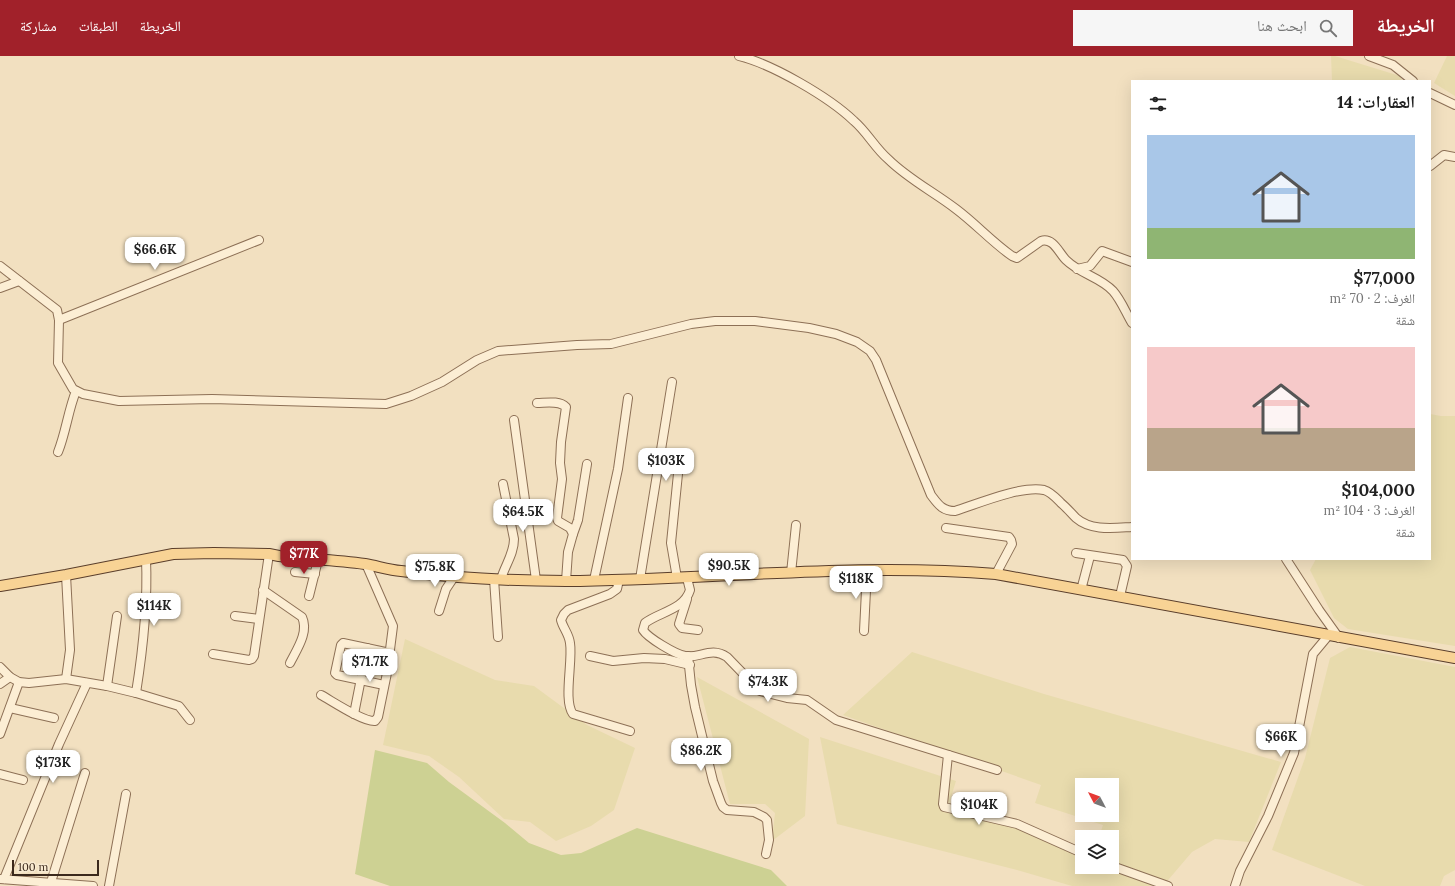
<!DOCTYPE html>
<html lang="ar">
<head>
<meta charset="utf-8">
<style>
	body { margin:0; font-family:Lora,"Noto Naskh Arabic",serif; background:#f6f6f6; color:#222; direction:rtl; height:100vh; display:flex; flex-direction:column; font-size:15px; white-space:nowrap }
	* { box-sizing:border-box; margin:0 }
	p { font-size:13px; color:#767676 }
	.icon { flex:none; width:22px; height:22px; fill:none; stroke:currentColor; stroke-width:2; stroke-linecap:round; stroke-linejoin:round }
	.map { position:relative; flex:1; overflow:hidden; direction:ltr }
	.details { position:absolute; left:1131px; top:24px; width:300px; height:480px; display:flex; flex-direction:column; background:#fff; border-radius:0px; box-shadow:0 4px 16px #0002; direction:rtl }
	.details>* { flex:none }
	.needle { width:26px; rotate:311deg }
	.tools { position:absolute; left:1075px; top:722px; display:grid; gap:8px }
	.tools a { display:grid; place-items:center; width:44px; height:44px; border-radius:0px; background:#fff; box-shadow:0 4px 16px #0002; font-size:20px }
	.scale { position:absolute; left:12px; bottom:10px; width:87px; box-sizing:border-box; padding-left:4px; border:2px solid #3b291c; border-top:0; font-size:11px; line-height:14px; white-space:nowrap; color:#3b291c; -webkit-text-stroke:3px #f8ead1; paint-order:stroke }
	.price { position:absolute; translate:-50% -34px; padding:0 9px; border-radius:8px; background:#fff; color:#222; font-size:13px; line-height:26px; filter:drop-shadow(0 1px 2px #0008) }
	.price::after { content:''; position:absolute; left:50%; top:24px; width:12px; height:9px; margin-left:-6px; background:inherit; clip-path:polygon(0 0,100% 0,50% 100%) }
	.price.selected { background:#a1212a; color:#fff }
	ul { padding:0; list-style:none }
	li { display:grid; align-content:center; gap:8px; height:212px; padding:0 16px }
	li span { display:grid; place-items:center; height:124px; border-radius:0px; color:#555 }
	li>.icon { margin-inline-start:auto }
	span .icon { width:72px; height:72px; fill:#fffc; stroke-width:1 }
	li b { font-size:17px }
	h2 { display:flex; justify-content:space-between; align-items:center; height:48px; padding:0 16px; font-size:17px }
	header { display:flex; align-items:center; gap:24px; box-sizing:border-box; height:56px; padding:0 20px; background:#a1212a; color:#fff }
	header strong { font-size:19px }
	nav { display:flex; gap:22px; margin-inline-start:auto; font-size:14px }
	.search { width:280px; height:36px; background:#f6f6f6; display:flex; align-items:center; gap:10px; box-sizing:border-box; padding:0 14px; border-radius:0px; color:#767676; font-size:15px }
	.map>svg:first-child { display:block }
	.farmland { fill:#e8dbad; fill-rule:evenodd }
	.green { fill:#cdd193 }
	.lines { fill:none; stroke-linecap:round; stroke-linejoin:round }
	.minor-casing { stroke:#8d7056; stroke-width:10 }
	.major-casing { stroke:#5a3e2b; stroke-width:12 }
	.minor { stroke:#fceed4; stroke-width:8 }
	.major { stroke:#f8d395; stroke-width:10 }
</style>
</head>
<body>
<header>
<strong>الخريطة</strong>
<div class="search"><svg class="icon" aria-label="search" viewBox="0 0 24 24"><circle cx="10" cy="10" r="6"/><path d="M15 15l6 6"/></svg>ابحث هنا</div>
<nav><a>الخريطة</a><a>الطبقات</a><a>مشاركة</a></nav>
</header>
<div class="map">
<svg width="1455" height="830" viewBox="0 0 1455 830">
	<rect width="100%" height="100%" fill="#f2e0c0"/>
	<g class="farmland">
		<polygon points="1331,0 1335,0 1400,20 1402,25 1332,25"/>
		<polygon points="1447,0 1455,0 1455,40 1434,27"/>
		<polygon points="1430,358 1441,360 1455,360 1455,590 1348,573 1334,562 1310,514 1316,503 1430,503"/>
		<polygon points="405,583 495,624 534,630 587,669 635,692 614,754 591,770 556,785 530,766 504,763 459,721 429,700 383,689"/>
		<polygon points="1350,591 1455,611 1455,814 1444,820 1440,830 1365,830 1272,794 1305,702 1330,602"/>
		<path d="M912,596L1044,638L1281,706L1249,786L1215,783L1192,796L1163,830H1072L1017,814L837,768L820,681L956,725L948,751L1021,769L1082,793V811H1112V781H1099L1103,769L1035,747L1041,729L843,659ZM1082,729H1112V759H1082Z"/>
		<polygon points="697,621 809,683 805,760 772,785 775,757 765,748 730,748"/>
	</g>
	<polygon class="green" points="375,694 427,707 449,726 505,767 529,787 561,799 581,797 637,772 771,814 787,830 390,830 355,818"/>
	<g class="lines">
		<defs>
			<g id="minor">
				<path d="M739,0C772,8 829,41 854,65C867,76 875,92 888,103C908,123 934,136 956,153C976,168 992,186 1012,200L1017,202L1041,185C1053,181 1059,197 1066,204C1080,218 1100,221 1113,235C1121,244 1126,257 1132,267"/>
				<polyline points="1369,0 1393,9 1413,25"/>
				<polyline points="1430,37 1455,49"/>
				<polyline points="1430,110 1444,99 1455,101"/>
				<path d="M0,210L57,254L59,264L58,307L73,333L83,338L119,345L212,343L386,348L411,340L442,326L477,304L498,295L577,289L611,288L691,268L715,265H755L809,272L836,278L857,286L870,295L876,304L931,439C938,448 942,455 955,455C977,448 1022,429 1044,434C1051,436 1056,442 1061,447C1066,451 1071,457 1076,462C1091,475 1113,472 1132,471"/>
				<polyline points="1077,213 1090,210 1102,195 1132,206"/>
				<polyline points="0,232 19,225"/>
				<polyline points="59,264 259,184"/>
				<path d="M537,347C545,347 559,344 566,351L561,386L560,407L562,423L557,462L558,465L570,472L573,478L568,496L566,525"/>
				<polyline points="514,364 536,524"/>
				<path d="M58,396C66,376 68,355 76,335"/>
				<polyline points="946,472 1009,481 1011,484 1012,488 996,518"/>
				<polyline points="573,478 578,464 587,408"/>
				<polyline points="1076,497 1123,504 1127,510 1120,540"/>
				<polyline points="1286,503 1319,554 1339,582"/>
				<polyline points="295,516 315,518"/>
				<polyline points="791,517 796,469"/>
				<polyline points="66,519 70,594 66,623"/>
				<polyline points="677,522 671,487 680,398"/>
				<path d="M687,522L690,534C684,554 659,556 645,567L643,574C648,582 675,598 685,600C699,603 711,590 727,601L760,635L787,642L807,644L836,664L997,714"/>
				<polyline points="494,523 498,581"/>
				<path d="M501,523C505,509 514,498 514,483L503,428"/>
				<polyline points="640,523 672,326"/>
				<polyline points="594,524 618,413 628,342"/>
				<path d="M619,524L617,533L610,538L568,554L564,558L561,564C563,572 569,578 570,587C573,605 563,645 573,658L630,675"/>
				<path d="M263,534L302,561C309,576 297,593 290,607"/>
				<polyline points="1081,534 1090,500"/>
				<polyline points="309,540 318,504"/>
				<polyline points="687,543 679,568 682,572 698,574"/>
				<polyline points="439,555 446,533 454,521"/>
				<polyline points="235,560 259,563"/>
				<polyline points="864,575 867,514"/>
				<polyline points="213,598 249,604 252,603 254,600 269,498"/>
				<polyline points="590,600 613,605 644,602 665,603 690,609"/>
				<polyline points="688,600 691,629 695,651 713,725 721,747 723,751 727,754 754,756 764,761 767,764 769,784 766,798"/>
				<polyline points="0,611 10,621 19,626 29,627 66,623 107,630 136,637 179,650 190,664"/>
				<polyline points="0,628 10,621"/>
				<polyline points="384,629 337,619 335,617 341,589 343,587 390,597"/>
				<polyline points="107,630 117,560"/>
				<path d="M136,637C143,593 148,548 146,503"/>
				<path d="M321,639C332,645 363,666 375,665L378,661L387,617L393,570L366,508"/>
				<polyline points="10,652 54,662"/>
				<polyline points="354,658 367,592"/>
				<polyline points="0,678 19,626"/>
				<polyline points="948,699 943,748 944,751 1017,768 1082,797"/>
				<polyline points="0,718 23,724"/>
				<polyline points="1112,810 1168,830"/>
				<polyline points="0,823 93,830"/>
				<polyline points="4,823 59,688 87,627"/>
				<polyline points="51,826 85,717"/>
				<polyline points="109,830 126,738"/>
				<polyline points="1235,830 1240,815 1268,760 1294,697 1313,598 1328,580"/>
			</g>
			<path id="major" d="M0,530L66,519L173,498L214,497L269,498L279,500C307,503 337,504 365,508C377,510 389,514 401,515C455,522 511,525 566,525C710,524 853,506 996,518L1455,602"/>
		</defs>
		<use href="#minor" class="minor-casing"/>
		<use href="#major" class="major-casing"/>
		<use href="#minor" class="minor"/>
		<use href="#major" class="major"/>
	</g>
</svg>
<div class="tools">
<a><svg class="needle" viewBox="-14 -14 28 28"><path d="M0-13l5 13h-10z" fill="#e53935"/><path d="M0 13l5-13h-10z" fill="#767676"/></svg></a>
<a><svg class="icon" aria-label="layers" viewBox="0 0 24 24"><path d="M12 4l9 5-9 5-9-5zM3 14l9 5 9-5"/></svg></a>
</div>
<div class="scale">100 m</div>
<b class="price" style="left:155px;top:215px">$66.6K</b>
<b class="price" style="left:666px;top:426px">$103K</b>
<b class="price" style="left:523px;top:477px">$64.5K</b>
<b class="price selected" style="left:304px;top:519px">$77K</b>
<b class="price" style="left:729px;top:531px">$90.5K</b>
<b class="price" style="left:435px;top:532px">$75.8K</b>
<b class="price" style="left:856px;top:544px">$118K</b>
<b class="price" style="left:154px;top:571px">$114K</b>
<b class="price" style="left:370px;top:627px">$71.7K</b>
<b class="price" style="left:768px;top:647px">$74.3K</b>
<b class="price" style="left:1281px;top:702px">$66K</b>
<b class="price" style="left:701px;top:716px">$86.2K</b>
<b class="price" style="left:53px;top:728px">$173K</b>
<b class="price" style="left:979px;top:770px">$104K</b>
<section class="details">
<h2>العقارات: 14<svg class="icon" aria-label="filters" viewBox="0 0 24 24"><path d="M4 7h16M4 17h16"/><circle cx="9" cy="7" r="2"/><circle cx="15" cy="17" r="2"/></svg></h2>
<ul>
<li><span style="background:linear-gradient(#a9c7e8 75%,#8fb573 0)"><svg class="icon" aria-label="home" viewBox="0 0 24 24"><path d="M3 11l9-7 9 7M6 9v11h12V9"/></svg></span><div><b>$77,000</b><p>الغرف: 2 · 70 m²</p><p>شقة</p></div></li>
<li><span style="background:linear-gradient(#f6c9c9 65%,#b9a48a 0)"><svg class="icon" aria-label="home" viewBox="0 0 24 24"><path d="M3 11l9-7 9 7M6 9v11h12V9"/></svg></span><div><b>$104,000</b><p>الغرف: 3 · 104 m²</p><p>شقة</p></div></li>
</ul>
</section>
</div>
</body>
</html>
